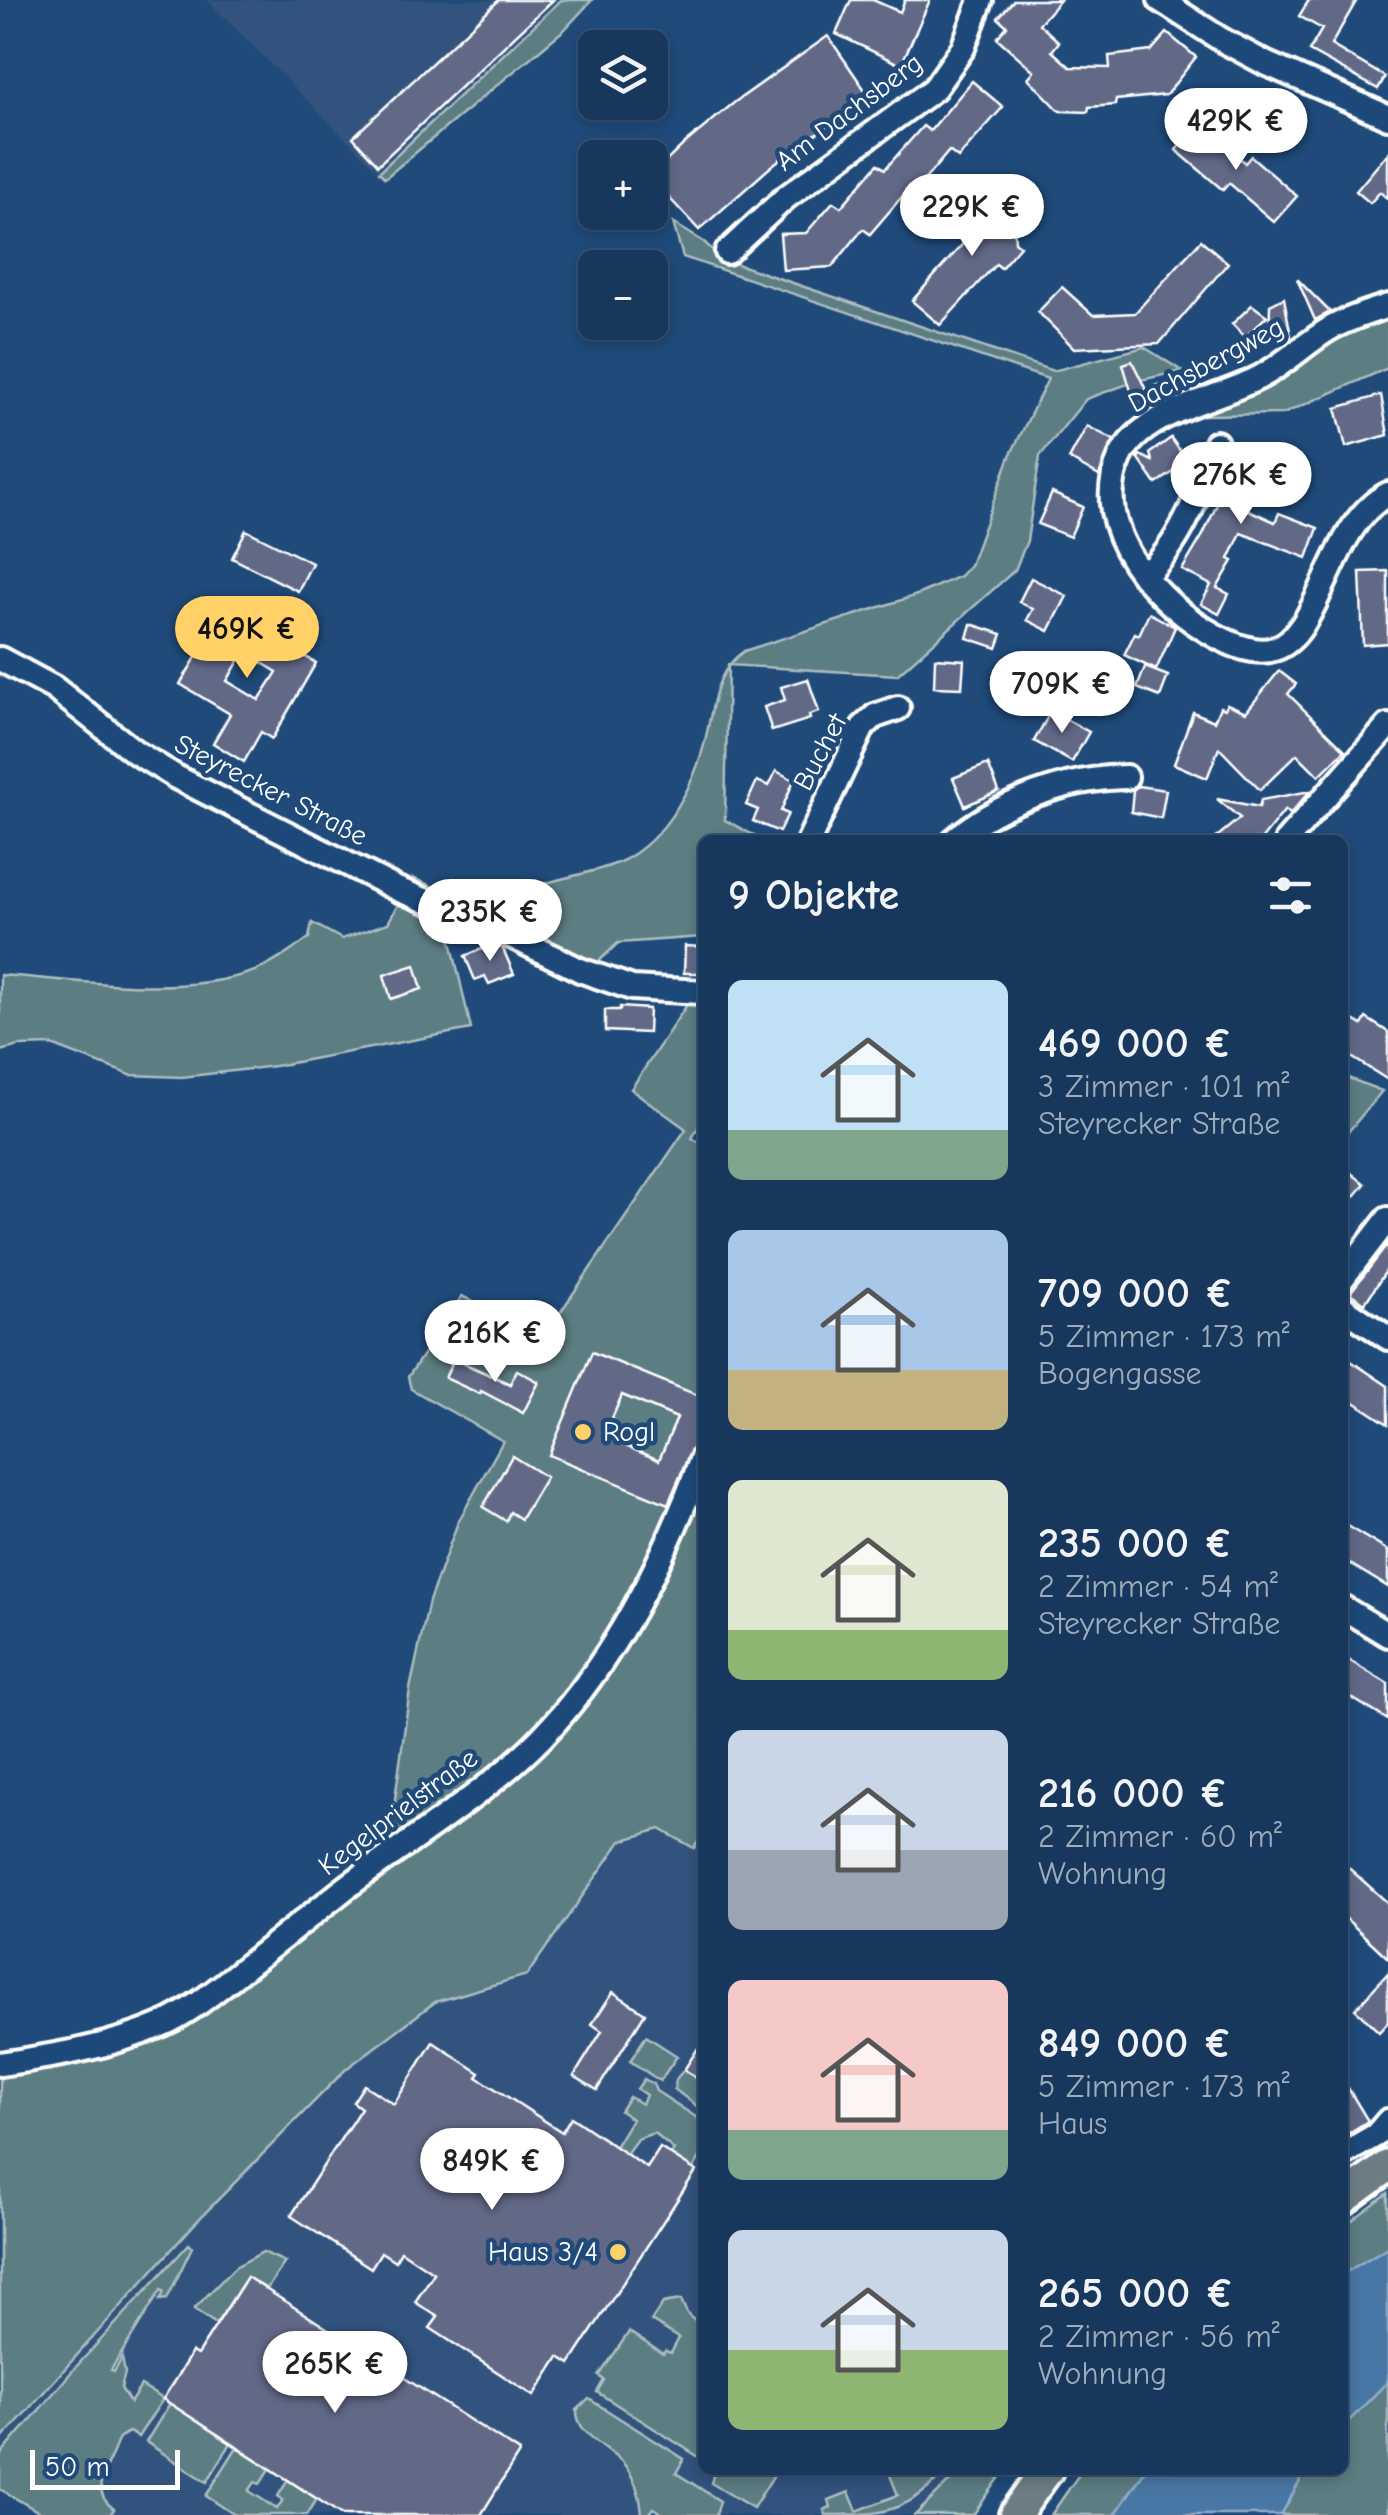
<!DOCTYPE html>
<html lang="de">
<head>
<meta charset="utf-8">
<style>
	body { margin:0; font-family:"Comic Neue",sans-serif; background:#244365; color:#f1f3f6; height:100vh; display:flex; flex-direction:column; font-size:38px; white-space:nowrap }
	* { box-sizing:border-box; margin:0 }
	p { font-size:32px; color:#9eacbb }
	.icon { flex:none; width:55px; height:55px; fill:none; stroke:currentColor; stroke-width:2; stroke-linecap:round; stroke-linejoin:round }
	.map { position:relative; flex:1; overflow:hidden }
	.side { position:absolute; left:698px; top:835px; width:650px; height:1640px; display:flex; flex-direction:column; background:#17385c; border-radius:15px; box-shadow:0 5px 15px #0003,0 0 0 2px #365272 }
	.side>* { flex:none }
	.tools { position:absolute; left:578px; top:30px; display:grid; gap:20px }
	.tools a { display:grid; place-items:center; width:90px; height:90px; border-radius:15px; background:#17385c; box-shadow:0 5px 15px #0003,0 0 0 2px #365272; font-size:50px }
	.scale { position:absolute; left:30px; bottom:25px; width:150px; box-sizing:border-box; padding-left:10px; border:5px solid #fff; border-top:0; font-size:28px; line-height:35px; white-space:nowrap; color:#fff; -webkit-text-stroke:8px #1f4a7a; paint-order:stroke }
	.price { position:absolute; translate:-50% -85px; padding:0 22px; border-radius:35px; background:#fff; color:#222; font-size:32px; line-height:65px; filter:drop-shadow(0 2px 5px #0008) }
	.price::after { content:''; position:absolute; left:50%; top:60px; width:30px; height:22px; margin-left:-15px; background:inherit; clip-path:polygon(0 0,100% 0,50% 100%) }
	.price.on { background:#ffd166; color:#111 }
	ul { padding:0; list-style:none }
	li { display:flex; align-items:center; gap:30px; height:250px; padding:0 30px }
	li span { display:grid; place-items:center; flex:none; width:280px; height:200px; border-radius:15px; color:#555 }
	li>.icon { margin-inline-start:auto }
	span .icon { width:120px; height:120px; fill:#fffc; stroke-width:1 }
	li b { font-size:42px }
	h2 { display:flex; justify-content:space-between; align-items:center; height:120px; padding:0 30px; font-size:42px }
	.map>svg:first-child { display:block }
	.built { fill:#33537e }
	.green { fill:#5b7d82; stroke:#adbec0; stroke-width:2.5 }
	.water { fill:#4a77a5; stroke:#92adc9; stroke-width:2.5 }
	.building { fill:#626987; stroke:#fff; stroke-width:2.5; fill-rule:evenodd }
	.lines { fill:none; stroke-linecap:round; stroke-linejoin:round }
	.minor-casing { stroke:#fff; stroke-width:30 }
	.major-casing { stroke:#fff; stroke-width:38 }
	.minor { stroke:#1f4a7a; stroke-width:22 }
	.major { stroke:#6c7e84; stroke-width:30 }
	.poi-dot { fill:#ffd166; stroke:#1f4a7a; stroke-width:4 }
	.labels { text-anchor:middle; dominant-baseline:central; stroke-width:9; stroke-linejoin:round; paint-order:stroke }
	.street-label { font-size:28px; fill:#fff; stroke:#1f4a7a }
	.poi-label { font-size:28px; fill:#fff; stroke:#1f4a7a; text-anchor:start }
</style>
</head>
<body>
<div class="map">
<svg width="1388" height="2515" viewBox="0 0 1388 2515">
	<rect width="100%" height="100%" fill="#1f4a7a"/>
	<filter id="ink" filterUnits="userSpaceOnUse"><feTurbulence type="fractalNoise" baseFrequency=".01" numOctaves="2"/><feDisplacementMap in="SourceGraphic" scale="20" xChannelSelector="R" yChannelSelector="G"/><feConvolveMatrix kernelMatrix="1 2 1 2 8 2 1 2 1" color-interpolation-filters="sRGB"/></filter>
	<g filter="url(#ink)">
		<g class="built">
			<polygon points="207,0 561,0 379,172"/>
			<polygon points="660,1829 694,1847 702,1836 702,2470 969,2470 925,2515 732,2515 727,2512 724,2515 664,2515 653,2508 648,2515 44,2515 0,2489 0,2441 199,2219 346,2069 435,2002 527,1975 621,1842"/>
		</g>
		<g class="green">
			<polygon points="561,0 592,0 565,29 385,178 379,172"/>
			<path d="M673,223L704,242L722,259L1053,371L1144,347L1182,371L1136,381L1086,399L1040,456L1027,541L1015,570L897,675L728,665L725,820L763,840H702V937L618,943L592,968L407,888L412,878C428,884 445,893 463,896C494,901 531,887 561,879C580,874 602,870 620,862C667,840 697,781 707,732C714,701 716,670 744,651L917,595L960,576L970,565L1010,456L1048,379L683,257Z"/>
			<polygon points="1388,315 1388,368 1283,414 1205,415 1202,406 1341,332"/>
			<path d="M402,897L446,919L471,1029L275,1066L182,1077L130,1075L52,1045L19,1046L0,1051V975C77,980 174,997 249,973C271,966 290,952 309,938L312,923L342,939L388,923Z"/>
			<polygon points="692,997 702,997 702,1121 692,1138 702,1144 702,1836 694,1848 660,1829 621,1841 527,1975 435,2002 346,2069 199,2219 0,2441 0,2056 71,2042 157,2017 198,1997 375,1857 390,1836 410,1689 429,1601 458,1522 503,1441 411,1389 408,1377 462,1296 542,1339 686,1129 631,1089"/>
			<polygon points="1343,1076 1382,1091 1343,1138"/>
			<polygon points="646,2036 677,2056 660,2081 630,2061"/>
			<polygon points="684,2070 702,2082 702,2110 674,2089 676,2079"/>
			<polygon points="644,2079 653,2084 656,2091 702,2121 702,2154 693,2169 671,2155 674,2150 654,2133 637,2139 626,2154 615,2147 632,2119 620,2111 629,2097 642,2104 646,2095 637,2089"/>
			<polygon points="1388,2193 1388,2247 1343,2274 1343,2227"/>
			<path d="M189,2244L192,2247L167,2299L160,2300L164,2292L161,2290L111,2370L114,2372L122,2358L125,2373L121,2388L130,2403L141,2386L163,2399L138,2437L129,2432C118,2437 118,2440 114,2450C105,2471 89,2491 114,2509L110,2515H44L0,2489V2456L74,2369Z"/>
			<polygon points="263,2252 285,2262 267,2289 247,2277 216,2324 194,2309 235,2267"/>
			<polygon points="681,2300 688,2315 702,2327 702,2459 597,2392 604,2380 599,2376 629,2332 663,2354 665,2351 671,2353 679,2338 651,2321 663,2303"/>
			<polygon points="1388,2381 1388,2515 1281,2515 1306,2470 1342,2470 1343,2427"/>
			<path d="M589,2399L684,2459L676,2473L720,2501L716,2515H664L653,2508L648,2515H642C641,2496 635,2478 623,2463C608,2446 576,2435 577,2410Z"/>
			<polygon points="170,2403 231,2443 207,2482 146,2442"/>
			<polygon points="237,2447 270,2469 260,2484 255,2482 249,2491 277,2509 283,2500 278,2496 288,2480 317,2499 307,2515 235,2515 206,2496"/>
			<polygon points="715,2470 777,2470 753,2508 711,2483"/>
			<path d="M888,2470H948C905,2513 884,2515 826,2515L824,2510L831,2507L829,2500L849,2492L857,2511L898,2495Z"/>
			<polygon points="962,2470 1005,2470 973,2515 915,2515"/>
			<polygon points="1082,2470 1145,2470 1115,2515 1051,2515"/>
		</g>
		<g class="water">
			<polygon points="1388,2247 1388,2381 1343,2427 1343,2274"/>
			<polygon points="1145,2470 1306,2470 1281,2515 1115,2515"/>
		</g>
		<g class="building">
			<polygon points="499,0 553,0 378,165 353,137"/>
			<polygon points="851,0 873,0 900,12 905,0 930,0 901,65 836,34"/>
			<polygon points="1014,0 1060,0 1039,24 1059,42 1052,51 1070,67 1110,68 1109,56 1151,51 1167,33 1196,57 1166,95 1116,100 1115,105 1089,107 1088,112 1060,111 1028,78 1034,71 997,38 1007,26 998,18"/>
			<polygon points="1309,0 1357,0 1331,45 1385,77 1378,89 1309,51 1322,29 1299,16"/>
			<polygon points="828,36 869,96 775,163 699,230 650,177 684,144 735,102"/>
			<polygon points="972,81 1003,107 958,158 949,151 912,195 906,192 870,234 863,229 832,267 783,270 780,234 806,233 833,202 841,207 878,164 885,169 923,126 930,131"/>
			<polygon points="1199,123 1245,163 1251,156 1297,196 1274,222 1229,183 1223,190 1176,150"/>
			<polygon points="1388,153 1388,199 1380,192 1370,203 1356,191"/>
			<polygon points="1012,197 1015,242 1020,246 1001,268 996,264 940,325 912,301 976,229 978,199"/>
			<polygon points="1201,240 1228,263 1159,344 1074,348 1038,312 1062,287 1093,315 1135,313"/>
			<polygon points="1297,279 1330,312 1315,320"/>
			<polygon points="1284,298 1291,337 1269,340 1270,305"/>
			<polygon points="1252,305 1267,316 1245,337 1232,324"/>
			<polygon points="1132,361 1146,390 1160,384 1167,399 1138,415 1123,364"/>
			<polygon points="1381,395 1388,435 1346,447 1336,408"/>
			<polygon points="1087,426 1114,440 1099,476 1069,459"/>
			<polygon points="1171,438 1188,462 1156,484 1138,458 1140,455 1152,461 1150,453"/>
			<polygon points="1233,445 1267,455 1260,484 1254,483 1244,508 1275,522 1279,513 1318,528 1307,558 1241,533 1229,559 1233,561 1217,588 1229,594 1219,614 1201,604 1211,585 1182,570 1203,535 1230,476 1223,473"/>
			<polygon points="1052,493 1083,507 1070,537 1038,524"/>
			<polygon points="246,530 312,563 298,591 232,558"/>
			<polygon points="1388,571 1388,643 1363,645 1360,572"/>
			<polygon points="1031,578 1067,596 1049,631 1027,620 1033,609 1019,602"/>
			<path d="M225,609L316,663L272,739L261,732L244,762L213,743L230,714L180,684ZM244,652L277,672L259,700L227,681Z"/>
			<polygon points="1149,613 1175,627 1156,670 1124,655 1135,633 1139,635"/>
			<polygon points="971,624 1002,634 997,648 967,638"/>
			<polygon points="935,658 964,660 962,688 934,687"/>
			<polygon points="1145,667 1168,676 1160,697 1137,688"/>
			<polygon points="1279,671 1296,684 1288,694 1345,750 1319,776 1297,754 1260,790 1219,748 1207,778 1174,764 1193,712 1214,721 1220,707 1225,709 1227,704 1246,712"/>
			<polygon points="808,679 819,712 809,715 810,719 772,731 764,707 785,700 781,687"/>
			<polygon points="1051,711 1089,732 1072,762 1034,741"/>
			<polygon points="988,764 999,791 965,806 953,778"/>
			<polygon points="776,771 794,780 781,811 788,814 779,832 753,821 758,810 746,805 757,781 769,786"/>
			<polygon points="1138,786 1166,790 1161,818 1131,812 1133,790"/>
			<polygon points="1310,791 1290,814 1285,810 1261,840 1213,840 1240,818 1217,799 1259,807 1261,800"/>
			<polygon points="494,944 503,949 514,974 489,984 485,976 475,980 465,956"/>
			<polygon points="685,946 702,947 702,973 684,973"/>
			<polygon points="415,965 422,989 391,999 384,975"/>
			<polygon points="620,1007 649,1009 648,1033 605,1031 605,1010 620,1010"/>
			<polygon points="1342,1013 1362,1025 1366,1018 1388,1032 1388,1080 1342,1051"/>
			<polygon points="1342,1166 1365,1184 1342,1212"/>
			<polygon points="1388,1244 1388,1268 1365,1303 1350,1293"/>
			<path d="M592,1352L702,1397V1426L668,1504L549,1455ZM622,1395L677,1418L659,1460L604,1437Z"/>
			<polygon points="1342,1355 1388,1386 1388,1424 1342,1394"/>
			<polygon points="454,1359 510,1384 517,1370 539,1382 523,1413 481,1391 480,1394 445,1378"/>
			<polygon points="512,1456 546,1477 521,1519 510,1512 506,1521 483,1507"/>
			<polygon points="1342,1523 1388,1551 1388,1587 1342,1559"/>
			<polygon points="1342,1656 1388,1684 1388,1720 1342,1692"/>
			<polygon points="1342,1862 1388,1903 1388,1958 1342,1915"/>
			<polygon points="1388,1973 1388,2022 1379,2032 1355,2009"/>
			<polygon points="613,1992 645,2013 597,2090 574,2076 602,2031 592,2024"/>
			<polygon points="433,2042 480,2073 477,2077 562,2132 571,2117 647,2168 660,2148 696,2171 570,2364 559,2357 534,2396 430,2328 438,2317 415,2302 434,2273 401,2251 395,2261 381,2252 371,2268 291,2216 361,2108 353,2102 364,2085 394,2104"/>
			<polygon points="702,2042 702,2082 684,2070"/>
			<polygon points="1342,2078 1368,2121 1342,2137"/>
			<polygon points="247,2277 520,2452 481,2515 342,2515 163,2399 192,2352 197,2355"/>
		</g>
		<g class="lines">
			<defs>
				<g id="minor">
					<polyline points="1160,0 1222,40 1265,63 1388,117"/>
					<polyline points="727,252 785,198 934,89 963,48 981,0"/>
					<path d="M1388,306C1369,312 1349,318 1331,328C1307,342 1287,362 1262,376C1221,399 1141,411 1120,458C1087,530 1159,605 1216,636C1233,645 1255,655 1274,649C1322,635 1328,525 1388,494"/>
					<path d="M1144,576C1183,543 1200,489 1216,443"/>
					<polyline points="0,659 54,688 135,752 176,777 397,889 499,930 580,970 632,988 702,992"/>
					<polyline points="809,840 863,727 875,716 898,708"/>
					<path d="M954,840C998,802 1069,778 1126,777"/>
					<polyline points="1287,840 1388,726"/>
					<polyline points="1342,1279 1388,1219"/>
					<polyline points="1342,1307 1388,1338"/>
					<polyline points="1342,1607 1388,1635"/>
					<path d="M0,2064C55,2056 110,2047 161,2025C193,2011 221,1986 248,1965C280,1940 311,1915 343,1890C408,1841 485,1795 541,1738C615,1661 666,1556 702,1458"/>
					<polyline points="1342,2155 1376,2135 1388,2121"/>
				</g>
				<g id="major">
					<polyline points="1342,2200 1388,2166"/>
					<polyline points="1015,2515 1047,2470"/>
				</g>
			</defs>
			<use href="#minor" class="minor-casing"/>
			<use href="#major" class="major-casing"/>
			<use href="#minor" class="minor"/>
			<use href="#major" class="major"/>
		</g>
	</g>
	<g class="poi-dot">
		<circle cx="583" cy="1432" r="10"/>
		<circle cx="618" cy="2252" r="10"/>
	</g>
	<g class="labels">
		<g class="street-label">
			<text transform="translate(849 112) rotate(-37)">Am Dachsberg</text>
			<text transform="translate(1206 365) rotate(-28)">Dachsbergweg</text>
			<text transform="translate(820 752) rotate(-62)">Buchet</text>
			<text transform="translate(271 790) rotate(27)">Steyrecker Straße</text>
			<text transform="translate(398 1812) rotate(-37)">Kegelprielstraße</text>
		</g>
		<g class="poi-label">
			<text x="603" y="1432">Rogl</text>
			<text x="598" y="2252" text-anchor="end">Haus 3/4</text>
		</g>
	</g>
</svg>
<div class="tools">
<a><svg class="icon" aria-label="layers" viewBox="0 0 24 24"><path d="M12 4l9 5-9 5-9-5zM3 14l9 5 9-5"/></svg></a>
<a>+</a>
<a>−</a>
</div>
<div class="scale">50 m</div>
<b class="price" style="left:1236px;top:173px">429K €</b>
<b class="price" style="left:972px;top:259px">229K €</b>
<b class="price" style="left:1241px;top:527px">276K €</b>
<b class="price on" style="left:247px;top:681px">469K €</b>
<b class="price" style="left:1062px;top:736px">709K €</b>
<b class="price" style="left:490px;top:964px">235K €</b>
<b class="price" style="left:495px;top:1385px">216K €</b>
<b class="price" style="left:492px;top:2213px">849K €</b>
<b class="price" style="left:335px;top:2416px">265K €</b>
<section class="side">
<h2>9 Objekte<svg class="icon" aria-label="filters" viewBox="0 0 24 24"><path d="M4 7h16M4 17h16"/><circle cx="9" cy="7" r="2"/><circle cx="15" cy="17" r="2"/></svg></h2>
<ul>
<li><span style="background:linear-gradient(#bfe0f5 75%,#7fa58c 0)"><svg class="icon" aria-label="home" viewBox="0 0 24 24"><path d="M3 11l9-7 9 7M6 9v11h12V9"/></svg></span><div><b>469 000 €</b><p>3 Zimmer · 101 m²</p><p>Steyrecker Straße</p></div></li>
<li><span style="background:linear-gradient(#a9c7e8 70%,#c2b280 0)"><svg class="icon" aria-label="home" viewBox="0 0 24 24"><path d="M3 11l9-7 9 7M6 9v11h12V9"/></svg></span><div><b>709 000 €</b><p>5 Zimmer · 173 m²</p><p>Bogengasse</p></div></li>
<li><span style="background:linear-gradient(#dfe7d0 75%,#8fb573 0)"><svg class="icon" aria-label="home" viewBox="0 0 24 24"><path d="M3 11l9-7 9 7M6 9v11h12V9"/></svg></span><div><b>235 000 €</b><p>2 Zimmer · 54 m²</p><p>Steyrecker Straße</p></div></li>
<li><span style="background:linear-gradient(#c9d6e8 60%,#9aa5b1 0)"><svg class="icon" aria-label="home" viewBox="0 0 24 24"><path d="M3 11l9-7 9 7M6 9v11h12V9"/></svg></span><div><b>216 000 €</b><p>2 Zimmer · 60 m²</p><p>Wohnung</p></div></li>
<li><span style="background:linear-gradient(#f6c9c9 75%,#7fa58c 0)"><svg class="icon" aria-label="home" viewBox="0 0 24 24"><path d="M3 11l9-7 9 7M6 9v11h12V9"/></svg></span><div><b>849 000 €</b><p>5 Zimmer · 173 m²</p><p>Haus</p></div></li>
<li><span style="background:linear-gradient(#c9d6e8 60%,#8fb573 0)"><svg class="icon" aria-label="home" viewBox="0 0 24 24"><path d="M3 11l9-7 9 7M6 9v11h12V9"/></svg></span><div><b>265 000 €</b><p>2 Zimmer · 56 m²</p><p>Wohnung</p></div></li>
</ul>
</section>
</div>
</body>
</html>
